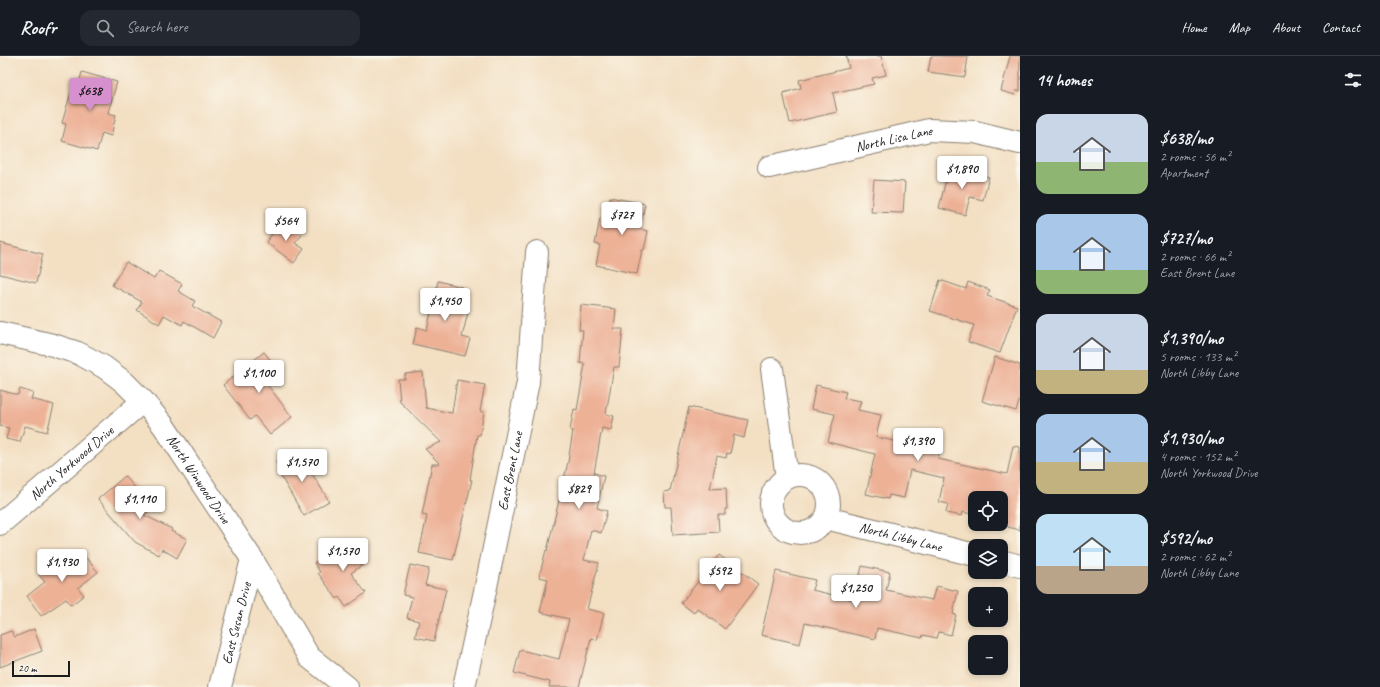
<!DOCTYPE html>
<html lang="en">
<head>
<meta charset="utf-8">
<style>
	body { margin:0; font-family:Caveat,sans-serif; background:#242831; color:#f1f3f6; height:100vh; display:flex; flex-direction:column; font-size:15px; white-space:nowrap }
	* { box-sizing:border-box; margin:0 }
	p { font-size:13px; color:#9ea1a6 }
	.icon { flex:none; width:22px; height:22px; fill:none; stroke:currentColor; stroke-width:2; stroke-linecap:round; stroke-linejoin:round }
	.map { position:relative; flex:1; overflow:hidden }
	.details { display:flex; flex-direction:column; background:#171b24; width:360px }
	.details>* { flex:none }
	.tools { position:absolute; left:968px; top:435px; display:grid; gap:8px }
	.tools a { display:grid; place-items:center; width:40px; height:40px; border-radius:8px; background:#171b24; box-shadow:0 2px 6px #0003; font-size:20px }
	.scale { position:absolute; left:12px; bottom:10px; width:58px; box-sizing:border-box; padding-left:4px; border:2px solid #1c1c1c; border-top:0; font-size:11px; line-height:14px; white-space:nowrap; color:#1c1c1c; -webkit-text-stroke:3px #fbf7ec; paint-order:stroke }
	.price { position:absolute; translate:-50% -34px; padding:0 9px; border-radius:4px; background:#fff; color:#222; font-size:13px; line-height:26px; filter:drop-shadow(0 1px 2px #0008) }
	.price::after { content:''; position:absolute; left:50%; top:24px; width:12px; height:9px; margin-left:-6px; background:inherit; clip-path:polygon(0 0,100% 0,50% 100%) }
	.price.on { background:#d690ce; color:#111 }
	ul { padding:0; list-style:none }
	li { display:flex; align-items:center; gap:12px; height:100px; padding:0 16px }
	li span { display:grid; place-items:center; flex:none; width:112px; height:80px; border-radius:12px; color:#555 }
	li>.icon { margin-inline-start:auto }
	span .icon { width:48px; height:48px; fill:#fffc; stroke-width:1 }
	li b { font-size:17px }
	h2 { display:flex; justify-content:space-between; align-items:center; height:48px; padding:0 16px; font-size:17px }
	header { display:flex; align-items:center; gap:24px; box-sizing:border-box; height:56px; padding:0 20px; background:#171b24; border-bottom:1px solid #363941 }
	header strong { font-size:19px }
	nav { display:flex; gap:22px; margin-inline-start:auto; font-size:14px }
	.search { width:280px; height:36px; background:#242831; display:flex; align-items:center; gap:10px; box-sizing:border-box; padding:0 14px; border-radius:12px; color:#9ea1a6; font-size:15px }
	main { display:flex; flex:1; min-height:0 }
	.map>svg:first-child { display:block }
	.building { fill:#edb196 }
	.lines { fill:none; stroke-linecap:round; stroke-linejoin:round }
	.minor-casing { stroke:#887e6f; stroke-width:24 }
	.minor { stroke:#fff; stroke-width:22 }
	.labels { text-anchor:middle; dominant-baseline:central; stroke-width:3.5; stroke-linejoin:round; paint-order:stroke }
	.street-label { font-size:14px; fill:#1c1c1c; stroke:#fbf7ec }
</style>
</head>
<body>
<header>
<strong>Roofr</strong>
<div class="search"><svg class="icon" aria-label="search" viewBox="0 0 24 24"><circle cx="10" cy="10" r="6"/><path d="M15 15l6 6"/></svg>Search here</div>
<nav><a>Home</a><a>Map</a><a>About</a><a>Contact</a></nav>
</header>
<main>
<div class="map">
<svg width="1020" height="631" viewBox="0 0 1020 631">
	<rect width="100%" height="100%" fill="#fbf7ec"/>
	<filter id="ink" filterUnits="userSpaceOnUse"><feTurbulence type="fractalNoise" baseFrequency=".025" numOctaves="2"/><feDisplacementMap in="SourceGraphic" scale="8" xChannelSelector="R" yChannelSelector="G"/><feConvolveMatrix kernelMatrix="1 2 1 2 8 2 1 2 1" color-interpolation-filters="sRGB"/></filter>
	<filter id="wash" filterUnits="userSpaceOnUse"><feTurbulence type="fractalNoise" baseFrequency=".012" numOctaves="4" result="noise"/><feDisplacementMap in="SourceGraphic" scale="16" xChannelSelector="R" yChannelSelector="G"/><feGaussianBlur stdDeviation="0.9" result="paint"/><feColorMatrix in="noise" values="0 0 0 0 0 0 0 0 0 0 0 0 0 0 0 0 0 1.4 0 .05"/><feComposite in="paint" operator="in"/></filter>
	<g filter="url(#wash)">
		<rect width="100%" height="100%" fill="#f3dfc2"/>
		<g id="blocks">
			<g class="building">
				<polygon points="846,0 881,0 886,19 872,22 874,28 833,37 837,56 790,67 783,37 801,32 799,24 849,12"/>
				<polygon points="931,0 968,0 965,21 928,16"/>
				<polygon points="1010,0 1020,0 1020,35 1016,35 1015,39 1001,35"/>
				<polygon points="82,16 117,26 108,57 116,59 111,80 102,77 97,95 62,85 66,68 62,67 71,36 76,38"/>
				<polygon points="949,111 989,121 983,144 970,141 965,159 939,152"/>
				<polygon points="874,124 905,126 903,157 871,156"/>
				<polygon points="610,141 645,148 640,173 648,175 644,194 642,194 637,218 596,209 600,189 595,188 600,162 606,163"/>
				<polygon points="282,165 302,179 295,187 304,193 294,207 266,186"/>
				<polygon points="0,187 43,198 36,227 0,218"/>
				<polygon points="126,206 154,223 159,215 182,228 178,235 195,245 192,250 221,266 213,282 184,265 182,269 164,259 159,268 137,254 142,246 112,229"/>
				<polygon points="940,224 966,233 968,226 990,234 987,240 1017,250 1000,297 968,286 974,269 930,255"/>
				<polygon points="438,225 462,231 458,249 469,252 462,281 470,283 465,300 413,288 417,271 427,274"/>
				<polygon points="581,249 616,253 614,273 623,273 619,311 614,311 606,358 614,360 611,374 602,372 594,417 604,420 597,452 607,455 601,477 591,474 584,504 599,507 587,553 604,557 597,584 591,582 579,631 549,631 550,626 514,617 520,594 559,603 569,563 540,556 548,523 539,521 546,494 547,495 568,406 573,375 570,374 574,353 577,354 585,308 580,307 583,274 579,274"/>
				<polygon points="264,296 280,316 266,327 292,361 270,379 255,360 250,364 223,329"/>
				<polygon points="995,301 1020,309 1020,343 1016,355 982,345"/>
				<polygon points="423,316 426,352 452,357 457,324 485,329 480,355 484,356 480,379 477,379 470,424 472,424 453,504 419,497 427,460 422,459 432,408 440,408 425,393 441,386 400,346 398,323 405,323 405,318"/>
				<polygon points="816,329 846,336 844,342 861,345 858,354 881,359 876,381 916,390 917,387 940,392 938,403 1007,418 1013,390 1020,391 1020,474 996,468 1001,468 1001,442 975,442 975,459 963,456 962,460 946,457 948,448 939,446 944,422 910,414 904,442 889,439 888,443 866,438 875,398 828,386 835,358 811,353"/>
				<polygon points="20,333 33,337 31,343 54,349 47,376 25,370 20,386 6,383 9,372 0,370 0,334 18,339"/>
				<polygon points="689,351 748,364 744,382 734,379 730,398 727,397 726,402 717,400 710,433 726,432 727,453 725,453 725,459 718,459 719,476 673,479 671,451 665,451 664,436 670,435"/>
				<polygon points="295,394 301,404 303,403 329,445 304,460 280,419 283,417 276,406"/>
				<polygon points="125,420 152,452 144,459 172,473 171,475 187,483 177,502 162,493 159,499 135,486 98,443"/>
				<polygon points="351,482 368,505 351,517 366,537 346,551 339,541 337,543 318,517 320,516 314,507"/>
				<polygon points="81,496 98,516 78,532 84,539 71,549 66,543 41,560 27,540 45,526 39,519 56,505 58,508 64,503 68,507"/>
				<polygon points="719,499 758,528 725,573 697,552 694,557 681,547"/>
				<polygon points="410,509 429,513 425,529 446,533 434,585 415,581 419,565 407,562 412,541 403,539"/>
				<polygon points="862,510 890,516 886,534 932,544 936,530 958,535 953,558 956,559 951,579 939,576 937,582 923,579 922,582 877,572 875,583 805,567 800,588 761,579 776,515 815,524 812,534 854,544"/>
				<polygon points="34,573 42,595 0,611 0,579 11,575 15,581"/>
			</g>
		</g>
	</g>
	<g filter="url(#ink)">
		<use href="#blocks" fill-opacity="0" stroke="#887e6f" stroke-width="1"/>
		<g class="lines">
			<defs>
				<g id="minor">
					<path id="s1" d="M769,111L929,74L975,76L1020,87"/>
					<path id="s2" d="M0,277L53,289L78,297L104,311L124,326L143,345L163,369L252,503L309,601L347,631"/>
					<polyline points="772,313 787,422"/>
					<circle cx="800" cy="448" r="29"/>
					<path id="s3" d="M826,462L975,499"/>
					<path id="s4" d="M0,468L143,345"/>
					<polyline points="1001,505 1020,510"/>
					<path id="s5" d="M220,631L252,503"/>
					<path id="s6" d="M464,631L487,526L528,326L537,196"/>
				</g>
			</defs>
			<use href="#minor" class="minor-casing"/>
			<use href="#minor" class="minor"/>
		</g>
	</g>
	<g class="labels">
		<g class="street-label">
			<text stroke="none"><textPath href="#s1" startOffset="128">North Lisa Lane</textPath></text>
			<text stroke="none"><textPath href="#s4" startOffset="94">North Yorkwood Drive</textPath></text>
			<text stroke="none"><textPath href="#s6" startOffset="221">East Brent Lane</textPath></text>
			<text stroke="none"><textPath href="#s2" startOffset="258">North Winwood Drive</textPath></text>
			<text stroke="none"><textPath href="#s3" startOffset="77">North Libby Lane</textPath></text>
			<text stroke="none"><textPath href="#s5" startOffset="66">East Susan Drive</textPath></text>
		</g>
	</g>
</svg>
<div class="tools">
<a><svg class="icon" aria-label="locate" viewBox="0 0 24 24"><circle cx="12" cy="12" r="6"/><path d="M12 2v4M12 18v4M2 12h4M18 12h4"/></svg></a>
<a><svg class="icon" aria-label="layers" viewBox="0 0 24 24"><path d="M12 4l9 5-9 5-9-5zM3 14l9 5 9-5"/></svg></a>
<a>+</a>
<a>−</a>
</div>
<div class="scale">20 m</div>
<b class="price on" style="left:90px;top:56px">$638</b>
<b class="price" style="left:962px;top:134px">$1,890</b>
<b class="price" style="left:622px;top:180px">$727</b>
<b class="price" style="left:286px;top:186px">$564</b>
<b class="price" style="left:445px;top:266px">$1,450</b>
<b class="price" style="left:259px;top:338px">$1,100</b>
<b class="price" style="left:918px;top:406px">$1,390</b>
<b class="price" style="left:302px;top:427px">$1,570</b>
<b class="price" style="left:579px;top:454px">$829</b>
<b class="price" style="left:140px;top:464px">$1,110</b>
<b class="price" style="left:343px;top:516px">$1,570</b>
<b class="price" style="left:62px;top:527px">$1,930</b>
<b class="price" style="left:720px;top:536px">$592</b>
<b class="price" style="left:856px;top:553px">$1,250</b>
</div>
<section class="details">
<h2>14 homes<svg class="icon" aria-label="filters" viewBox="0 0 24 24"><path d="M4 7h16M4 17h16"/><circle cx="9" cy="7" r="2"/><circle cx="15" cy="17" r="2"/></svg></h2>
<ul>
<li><span style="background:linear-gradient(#c9d6e8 60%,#8fb573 0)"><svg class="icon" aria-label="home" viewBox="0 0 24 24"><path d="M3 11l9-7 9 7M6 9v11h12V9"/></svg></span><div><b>$638/mo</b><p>2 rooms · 56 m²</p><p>Apartment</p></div></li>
<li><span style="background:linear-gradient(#a9c7e8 70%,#8fb573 0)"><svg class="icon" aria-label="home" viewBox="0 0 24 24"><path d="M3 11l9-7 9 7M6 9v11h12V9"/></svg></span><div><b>$727/mo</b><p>2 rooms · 66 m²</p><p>East Brent Lane</p></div></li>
<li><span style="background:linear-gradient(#c9d6e8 70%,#c2b280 0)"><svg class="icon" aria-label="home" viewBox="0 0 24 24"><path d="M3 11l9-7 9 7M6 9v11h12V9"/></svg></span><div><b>$1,390/mo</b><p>5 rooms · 133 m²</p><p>North Libby Lane</p></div></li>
<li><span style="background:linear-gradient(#a9c7e8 60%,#c2b280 0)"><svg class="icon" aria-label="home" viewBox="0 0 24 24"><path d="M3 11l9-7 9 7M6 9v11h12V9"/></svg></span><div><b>$1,930/mo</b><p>4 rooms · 152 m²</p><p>North Yorkwood Drive</p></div></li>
<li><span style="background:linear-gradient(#bfe0f5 65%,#b9a48a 0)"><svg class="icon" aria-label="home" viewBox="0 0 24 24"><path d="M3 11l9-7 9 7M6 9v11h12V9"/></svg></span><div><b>$592/mo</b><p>2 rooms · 62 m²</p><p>North Libby Lane</p></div></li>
</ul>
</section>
</main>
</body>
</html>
